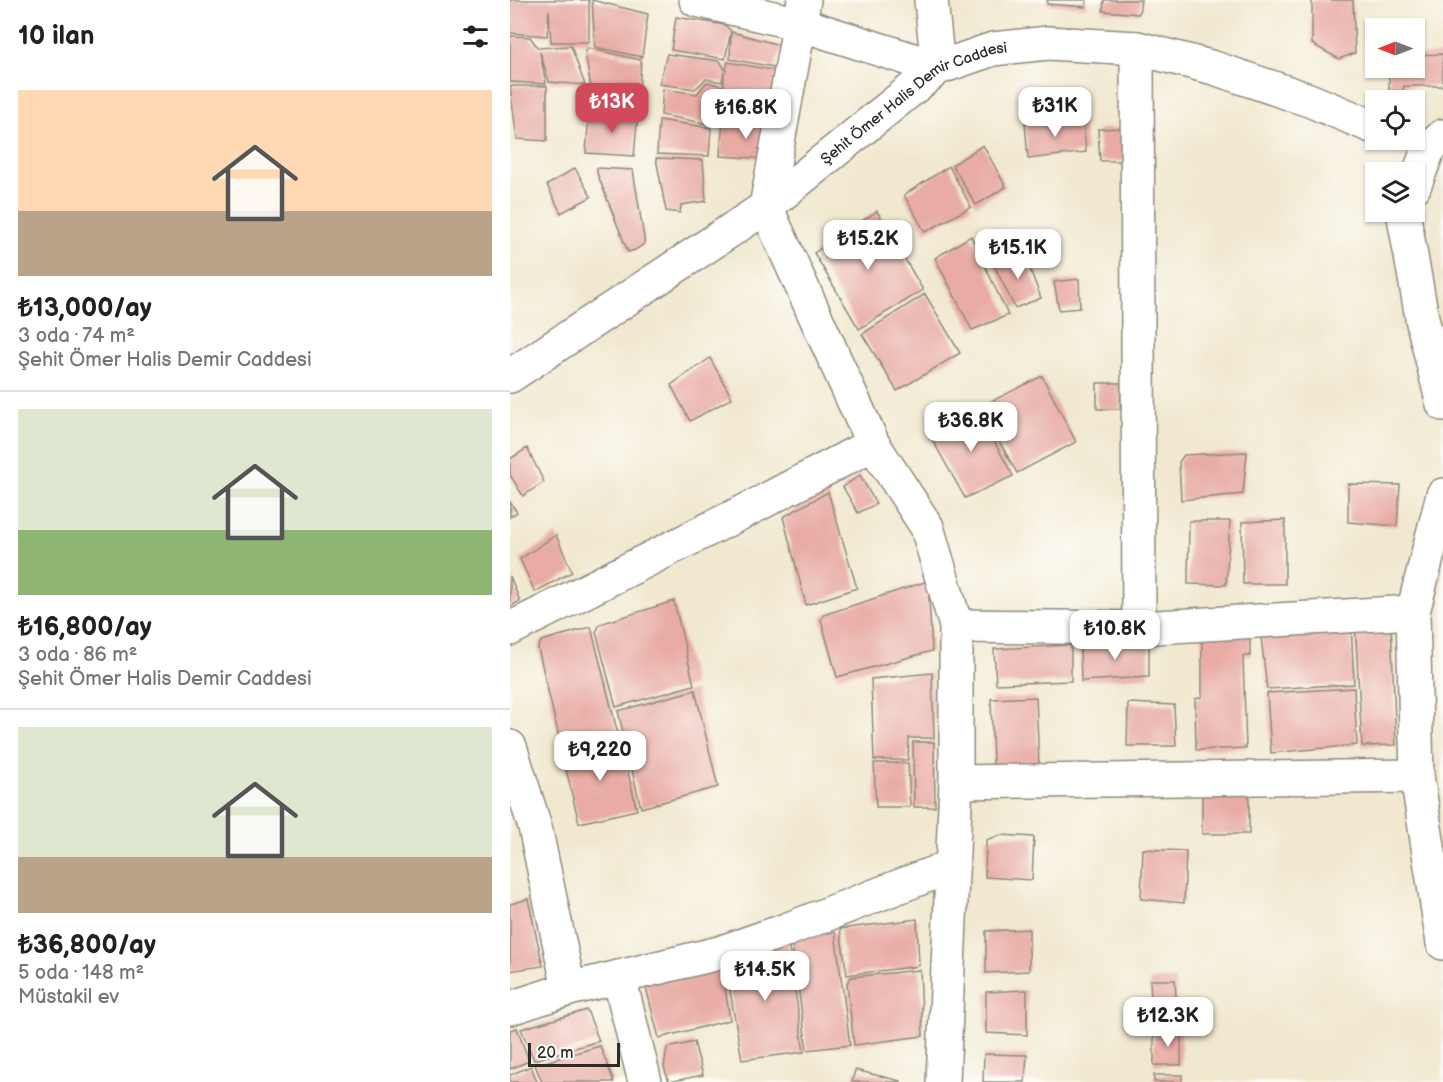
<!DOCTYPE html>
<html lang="tr">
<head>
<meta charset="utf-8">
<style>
	body { margin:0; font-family:"Balsamiq Sans",sans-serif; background:#f2f2f2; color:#202124; height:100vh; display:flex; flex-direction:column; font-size:22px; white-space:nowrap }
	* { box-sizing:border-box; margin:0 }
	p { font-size:20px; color:#757577 }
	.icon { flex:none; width:33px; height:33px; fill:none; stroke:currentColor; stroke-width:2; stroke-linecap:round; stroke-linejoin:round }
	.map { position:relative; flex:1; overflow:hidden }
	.drawer { display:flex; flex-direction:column; background:#fff; width:510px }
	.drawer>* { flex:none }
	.needle { width:39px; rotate:270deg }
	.fabs { position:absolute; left:855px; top:18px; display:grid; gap:12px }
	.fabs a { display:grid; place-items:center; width:60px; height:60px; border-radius:0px; background:#fff; box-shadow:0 2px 4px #0004; font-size:30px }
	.scale { position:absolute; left:18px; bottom:15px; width:92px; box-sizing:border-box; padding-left:6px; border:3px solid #2b2b2b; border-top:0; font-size:16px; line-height:21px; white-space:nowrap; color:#2b2b2b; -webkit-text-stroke:4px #fdfcf7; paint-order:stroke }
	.price { position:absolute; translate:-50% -51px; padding:0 14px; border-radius:12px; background:#fff; color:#222; font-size:20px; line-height:39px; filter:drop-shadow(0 2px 3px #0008) }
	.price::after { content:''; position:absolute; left:50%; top:36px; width:18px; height:14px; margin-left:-9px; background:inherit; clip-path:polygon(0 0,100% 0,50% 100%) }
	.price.on { background:#d1495b; color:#fff }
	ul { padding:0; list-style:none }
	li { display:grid; align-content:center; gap:12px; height:318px; padding:0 18px }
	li+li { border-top:2px solid #e0e0e0 }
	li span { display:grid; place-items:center; height:186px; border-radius:0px; color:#555 }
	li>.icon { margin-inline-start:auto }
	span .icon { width:108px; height:108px; fill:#fffc; stroke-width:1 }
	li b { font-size:26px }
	h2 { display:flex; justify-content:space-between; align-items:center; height:72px; padding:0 18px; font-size:26px }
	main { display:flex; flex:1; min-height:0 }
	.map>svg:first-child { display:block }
	.building { fill:#e8aca4 }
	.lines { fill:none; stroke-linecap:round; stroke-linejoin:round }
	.minor-casing { stroke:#8e8a7d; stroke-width:36 }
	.minor { stroke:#fff; stroke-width:33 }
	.labels { text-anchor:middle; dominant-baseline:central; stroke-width:4.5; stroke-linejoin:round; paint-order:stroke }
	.street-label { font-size:15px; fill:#2b2b2b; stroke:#fdfcf7 }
</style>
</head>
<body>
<main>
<section class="drawer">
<h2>10 ilan<svg class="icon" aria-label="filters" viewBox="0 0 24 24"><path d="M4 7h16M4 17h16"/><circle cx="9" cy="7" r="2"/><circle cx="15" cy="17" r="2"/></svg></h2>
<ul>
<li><span style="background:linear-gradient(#ffd9b3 65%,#b9a48a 0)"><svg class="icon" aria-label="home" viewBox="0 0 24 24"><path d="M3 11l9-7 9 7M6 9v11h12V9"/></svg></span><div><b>₺13,000/ay</b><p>3 oda · 74 m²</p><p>Şehit Ömer Halis Demir Caddesi</p></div></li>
<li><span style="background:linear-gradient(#dfe7d0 65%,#8fb573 0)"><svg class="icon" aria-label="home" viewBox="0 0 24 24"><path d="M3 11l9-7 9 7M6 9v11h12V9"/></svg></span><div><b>₺16,800/ay</b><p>3 oda · 86 m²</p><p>Şehit Ömer Halis Demir Caddesi</p></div></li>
<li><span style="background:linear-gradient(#dfe7d0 70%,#b9a48a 0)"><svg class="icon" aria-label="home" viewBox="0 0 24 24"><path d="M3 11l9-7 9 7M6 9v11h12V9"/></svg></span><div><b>₺36,800/ay</b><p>5 oda · 148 m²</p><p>Müstakil ev</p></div></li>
</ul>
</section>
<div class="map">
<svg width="933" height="1082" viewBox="0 0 933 1082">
	<rect width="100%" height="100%" fill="#fdfcf7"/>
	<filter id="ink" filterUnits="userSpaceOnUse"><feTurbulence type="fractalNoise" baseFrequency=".0167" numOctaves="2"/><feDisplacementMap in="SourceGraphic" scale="12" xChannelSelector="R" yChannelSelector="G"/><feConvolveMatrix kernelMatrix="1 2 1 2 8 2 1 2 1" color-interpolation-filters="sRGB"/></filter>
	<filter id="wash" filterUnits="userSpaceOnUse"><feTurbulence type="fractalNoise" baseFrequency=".008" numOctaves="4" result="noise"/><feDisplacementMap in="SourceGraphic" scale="24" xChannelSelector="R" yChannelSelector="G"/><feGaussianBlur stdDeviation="1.35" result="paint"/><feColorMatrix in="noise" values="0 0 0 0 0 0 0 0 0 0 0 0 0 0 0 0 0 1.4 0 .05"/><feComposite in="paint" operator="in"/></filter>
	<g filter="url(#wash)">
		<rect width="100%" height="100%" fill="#f1e8cf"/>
		<g id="blocks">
			<g class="building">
				<polygon points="0,0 79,0 79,42 41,42 39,10 37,36 0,33"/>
				<polygon points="82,0 138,14 132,57 85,47"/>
				<polygon points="537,0 577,0 576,7 537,4"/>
				<polygon points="594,0 631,0 629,14 593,11"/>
				<polygon points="802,0 843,0 845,53 829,59 802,44"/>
				<polygon points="166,17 215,25 222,32 273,46 264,67 220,59 221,32 215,59 161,50"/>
				<polygon points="0,36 20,37 28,48 61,46 75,85 39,82 30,52 36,84 0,82"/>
				<polygon points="78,48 131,60 129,94 81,88 75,53"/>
				<polygon points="157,54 210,61 216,71 218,62 268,71 261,119 213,115 214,72 212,82 196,79 185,89 149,84"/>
				<polygon points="933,54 933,86 894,86 893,91 879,91 879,68 904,68 904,55"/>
				<polygon points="197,82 212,86 207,96 204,125 151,115 153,89 187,94"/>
				<polygon points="0,86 37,86 37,141 7,139"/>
				<polygon points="79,113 128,114 124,156 76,153"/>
				<polygon points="573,118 576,152 518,159 515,123"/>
				<polygon points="149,120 201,128 199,156 147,154"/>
				<polygon points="213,120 261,123 260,159 210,156"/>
				<polygon points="618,128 619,161 590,161 588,129"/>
				<polygon points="473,145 496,187 466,205 442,165"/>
				<polygon points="146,158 193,160 196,201 171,205 170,213 156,211"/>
				<polygon points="439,166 461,207 415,232 394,195"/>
				<polygon points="65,168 81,197 51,213 37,185"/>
				<polygon points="87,168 123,170 134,238 134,244 125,250 118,252 87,173"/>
				<polygon points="367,211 413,290 349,329 304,253"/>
				<polygon points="461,236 498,315 462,330 425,258"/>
				<polygon points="513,251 531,298 505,308 484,265"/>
				<polygon points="569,279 570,308 549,310 544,282"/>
				<polygon points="415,294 450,353 387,391 352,334"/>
				<polygon points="200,358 222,398 180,421 161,385"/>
				<polygon points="532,376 566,442 507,473 470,407"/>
				<polygon points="587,383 611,383 610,409 587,409"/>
				<polygon points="466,408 503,476 455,498 418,432"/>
				<polygon points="17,448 34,482 13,496 0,475 0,459"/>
				<polygon points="737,452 733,494 671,500 669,462 674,455"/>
				<polygon points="350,475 366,504 348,513 333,487"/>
				<polygon points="838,484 890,485 887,526 838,522"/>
				<polygon points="318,492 347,588 296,605 273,517"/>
				<polygon points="0,502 7,512 0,517"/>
				<polygon points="775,520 775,584 733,584 732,522"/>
				<polygon points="679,521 720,521 716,585 678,584"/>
				<polygon points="46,535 62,572 25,592 10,559"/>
				<polygon points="0,576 10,601 0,607"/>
				<polygon points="418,581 422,651 327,677 311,620 313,615"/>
				<polygon points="164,601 184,685 106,707 86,632 90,624"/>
				<polygon points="841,623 844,684 757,689 750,628"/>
				<polygon points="845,623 881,623 886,745 852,746"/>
				<polygon points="81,627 108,734 52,750 28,648 31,641"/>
				<polygon points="692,636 740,636 740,656 733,656 736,748 686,750 685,699 692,697"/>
				<polygon points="639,641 639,677 571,681 570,645"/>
				<polygon points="561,645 561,681 486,684 484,649"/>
				<polygon points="422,673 424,738 399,738 398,760 364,760 361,679"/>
				<polygon points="844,688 847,745 761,753 757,693"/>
				<polygon points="185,690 208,787 131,808 108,711"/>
				<polygon points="526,697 529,765 483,765 481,699"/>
				<polygon points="618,703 664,705 666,746 617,746"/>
				<polygon points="110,739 127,810 69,823 53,757"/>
				<polygon points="403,742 424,742 425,807 404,807"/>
				<polygon points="364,763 398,763 400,807 366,807"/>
				<polygon points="692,787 739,789 739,834 692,834"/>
				<polygon points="491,835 524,837 522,880 475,877 476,840"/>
				<polygon points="633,849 676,851 674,903 631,899"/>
				<polygon points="18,899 33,966 0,971 0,904"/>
				<polygon points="407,919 409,966 337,975 330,929"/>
				<polygon points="519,929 519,971 476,973 476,931"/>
				<polygon points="325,932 340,1045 297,1050 282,944 284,939"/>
				<polygon points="278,941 294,1052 232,1060 214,956"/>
				<polygon points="210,958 220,1020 149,1038 134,980"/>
				<polygon points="410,970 413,1036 344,1045 337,983 341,977"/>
				<polygon points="640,980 665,980 667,1014 642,1017"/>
				<polygon points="517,990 517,1035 476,1033 476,992"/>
				<polygon points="77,1010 89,1041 24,1060 11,1029"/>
				<polygon points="7,1028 19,1061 0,1069 0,1030"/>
				<polygon points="671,1030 671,1065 644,1065 644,1032"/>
				<polygon points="184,1042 193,1075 159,1082 154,1067 157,1048"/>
				<polygon points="90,1046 104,1082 32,1082 25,1065"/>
				<polygon points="474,1054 517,1055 515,1082 473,1082"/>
				<polygon points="21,1066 27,1082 0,1082 0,1075"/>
				<polygon points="345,1070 391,1081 391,1082 342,1082"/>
				<rect x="644" y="1075" width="28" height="7"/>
			</g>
		</g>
	</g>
	<g filter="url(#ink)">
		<use href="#blocks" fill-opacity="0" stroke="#8e8a7d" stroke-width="1.5"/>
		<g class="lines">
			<defs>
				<g id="minor">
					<polyline points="186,0 290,24 428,68 421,0"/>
					<polyline points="294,0 256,207 363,444 417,527 446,626 446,782 433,1082"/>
					<polyline points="627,48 629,628"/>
					<polyline points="904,187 918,150 933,136"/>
					<polyline points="896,212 894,217 913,323 933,404"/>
					<path id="s1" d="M0,376L256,207L428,68L483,49L538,43L627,48L704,68L799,100L866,128"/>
					<polyline points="933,495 903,612 907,776 933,943"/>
					<polyline points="446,626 629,628 903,612"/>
					<polyline points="0,629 239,509 363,444"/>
					<polyline points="0,747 25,827 59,989"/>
					<polyline points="446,782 907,776"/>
					<polyline points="109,977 135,1082"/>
					<polyline points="0,1008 59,989 209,953 276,930 442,866"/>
				</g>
			</defs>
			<use href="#minor" class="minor-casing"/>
			<use href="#minor" class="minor"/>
		</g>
	</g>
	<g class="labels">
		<g class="street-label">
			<text stroke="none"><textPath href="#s1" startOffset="490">Şehit Ömer Halis Demir Caddesi</textPath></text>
		</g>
	</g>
</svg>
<div class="fabs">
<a><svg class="needle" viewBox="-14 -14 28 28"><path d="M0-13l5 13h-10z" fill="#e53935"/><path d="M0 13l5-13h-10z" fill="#757577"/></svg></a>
<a><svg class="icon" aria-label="locate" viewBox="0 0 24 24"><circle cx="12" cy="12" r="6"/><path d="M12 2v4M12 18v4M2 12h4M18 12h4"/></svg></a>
<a><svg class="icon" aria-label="layers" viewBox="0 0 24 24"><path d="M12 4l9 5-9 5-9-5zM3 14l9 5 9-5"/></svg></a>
</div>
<div class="scale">20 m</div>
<b class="price on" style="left:102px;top:134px">₺13K</b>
<b class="price" style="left:545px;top:138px">₺31K</b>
<b class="price" style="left:236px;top:140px">₺16.8K</b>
<b class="price" style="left:358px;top:271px">₺15.2K</b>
<b class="price" style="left:508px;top:280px">₺15.1K</b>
<b class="price" style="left:461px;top:453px">₺36.8K</b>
<b class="price" style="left:605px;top:661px">₺10.8K</b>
<b class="price" style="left:90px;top:782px">₺9,220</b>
<b class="price" style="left:255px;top:1002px">₺14.5K</b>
<b class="price" style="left:658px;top:1048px">₺12.3K</b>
</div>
</main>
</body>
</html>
